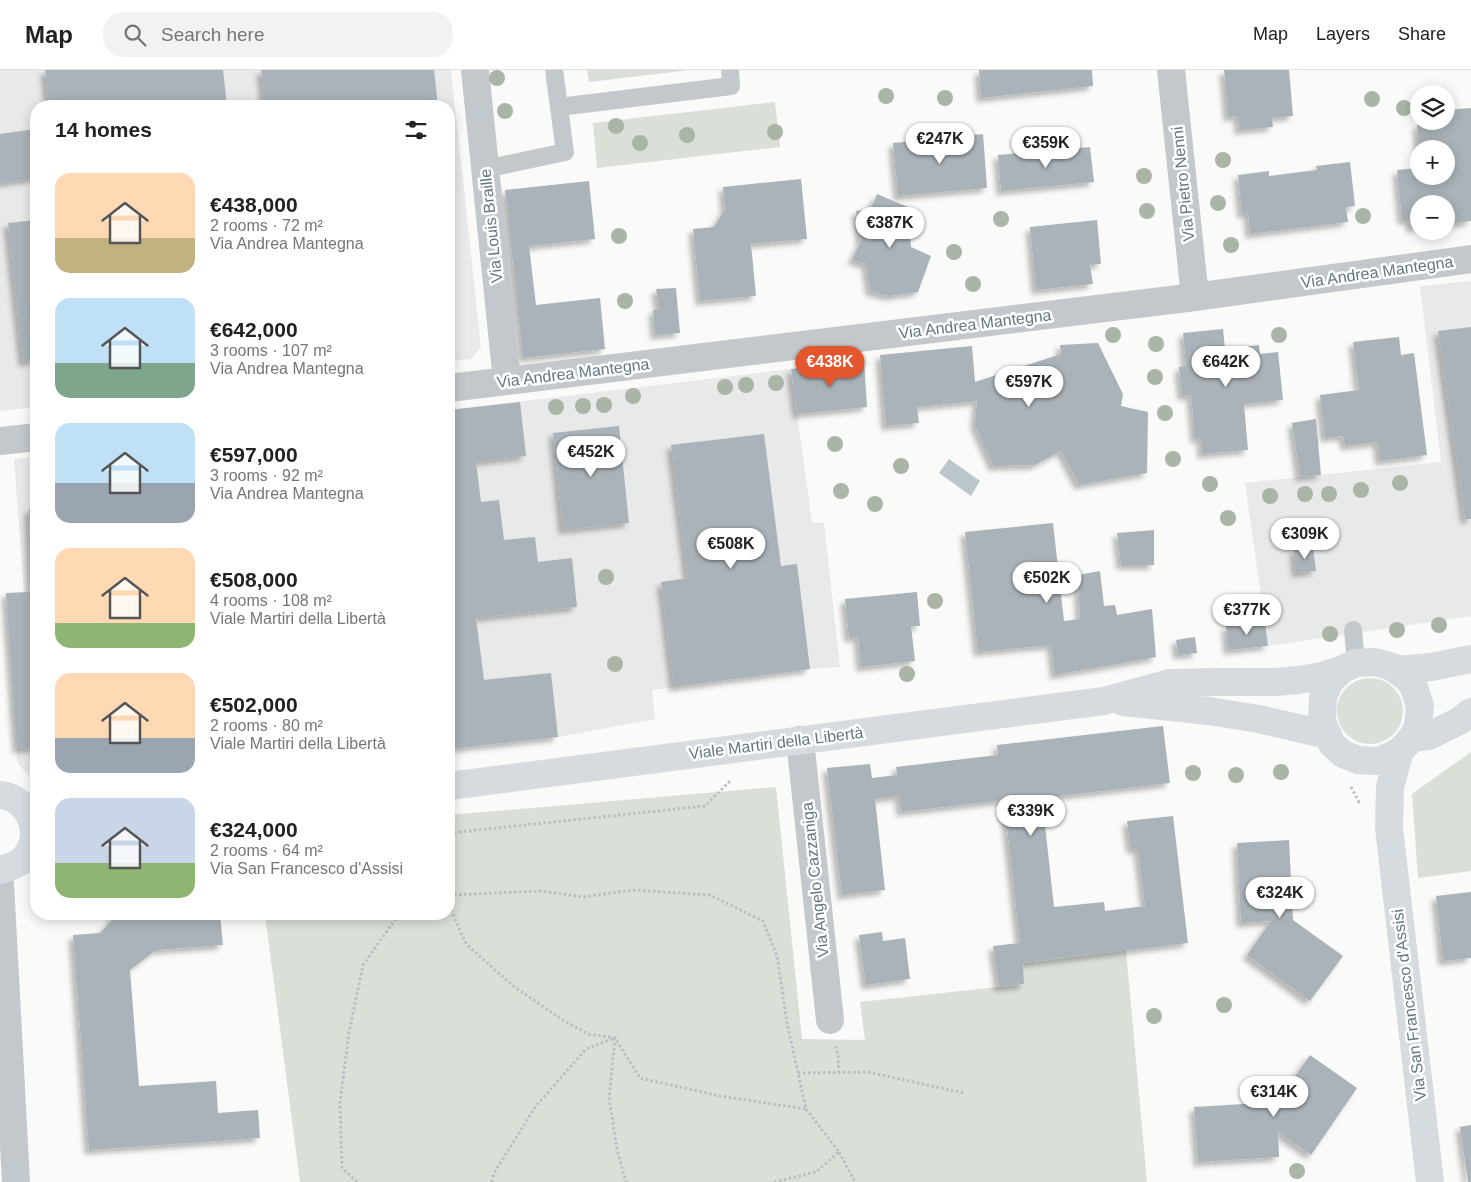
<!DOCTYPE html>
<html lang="en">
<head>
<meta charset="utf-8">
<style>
	body { margin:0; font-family:Arial,sans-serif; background:#f2f2f2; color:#222; height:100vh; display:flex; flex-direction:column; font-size:19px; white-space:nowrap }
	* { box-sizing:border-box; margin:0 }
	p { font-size:16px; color:#767676 }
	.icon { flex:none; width:28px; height:28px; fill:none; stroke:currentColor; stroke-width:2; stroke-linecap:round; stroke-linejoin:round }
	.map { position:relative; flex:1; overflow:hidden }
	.sheet { position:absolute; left:30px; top:30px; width:425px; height:820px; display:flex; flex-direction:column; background:#fff; border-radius:20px; box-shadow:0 2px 12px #0003 }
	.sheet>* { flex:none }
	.buttons { position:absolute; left:1410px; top:15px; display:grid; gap:10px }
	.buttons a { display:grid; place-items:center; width:45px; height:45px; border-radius:50%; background:#fff; box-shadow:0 2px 12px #0003; font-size:25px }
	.price { position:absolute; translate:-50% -42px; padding:0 11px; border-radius:18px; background:#fff; color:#222; font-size:16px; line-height:32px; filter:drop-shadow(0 1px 2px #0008) }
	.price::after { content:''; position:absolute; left:50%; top:30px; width:15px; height:11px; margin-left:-8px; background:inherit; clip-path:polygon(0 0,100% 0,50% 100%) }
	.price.on { background:#e4572e; color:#fff }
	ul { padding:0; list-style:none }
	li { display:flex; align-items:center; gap:15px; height:125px; padding:0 25px }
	li span { display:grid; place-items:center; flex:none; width:140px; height:100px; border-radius:15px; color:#555 }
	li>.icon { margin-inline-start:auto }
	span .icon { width:60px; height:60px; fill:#fffc; stroke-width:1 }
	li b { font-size:21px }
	h2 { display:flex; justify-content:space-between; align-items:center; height:60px; padding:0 25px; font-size:21px }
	header { display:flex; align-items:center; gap:30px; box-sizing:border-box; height:70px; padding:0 25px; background:#fff; border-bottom:1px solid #e0e0e0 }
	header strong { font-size:24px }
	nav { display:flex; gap:28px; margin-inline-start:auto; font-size:18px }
	.search { width:350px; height:45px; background:#f2f2f2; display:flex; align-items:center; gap:12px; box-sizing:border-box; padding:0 18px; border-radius:20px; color:#767676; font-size:19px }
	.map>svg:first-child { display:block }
	.built { fill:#e8e9e9 }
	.green { fill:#dadfd7 }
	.water { fill:#bbc7cb }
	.building { fill:#aab3b9; filter:url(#shadow) }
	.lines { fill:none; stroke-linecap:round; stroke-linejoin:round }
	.path { stroke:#bbbfc2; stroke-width:3; stroke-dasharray:2.5 2.5; stroke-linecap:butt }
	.lane { stroke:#c3c8cc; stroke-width:18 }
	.street { stroke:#c3c8cc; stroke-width:28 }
	.secondary { stroke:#d6dbdf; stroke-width:28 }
	.tree { fill:#aab4a7 }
	.labels { text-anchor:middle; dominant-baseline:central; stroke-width:5; stroke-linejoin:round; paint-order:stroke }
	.street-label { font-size:16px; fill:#657683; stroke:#fff }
</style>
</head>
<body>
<header>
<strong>Map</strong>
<div class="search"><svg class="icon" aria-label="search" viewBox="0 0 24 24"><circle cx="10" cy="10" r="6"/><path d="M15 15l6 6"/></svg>Search here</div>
<nav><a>Map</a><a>Layers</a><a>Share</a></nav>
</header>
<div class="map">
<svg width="1471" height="1112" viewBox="0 0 1471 1112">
	<defs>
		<filter id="shadow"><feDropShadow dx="-4.5" dy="4.5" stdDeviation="2.5" flood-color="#0004"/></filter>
	</defs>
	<rect width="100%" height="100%" fill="#fafaf8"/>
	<g class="built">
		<polygon points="0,0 451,0 481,277 471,289 449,291 449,36 36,36 36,337 0,341"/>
		<polygon points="1471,211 1471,546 1268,576 1245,413 1441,392 1420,216"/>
		<polygon points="791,299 812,453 824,453 840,597 810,599 652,620 655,649 558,667 449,679 449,340"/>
		<polygon points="36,387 36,715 17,692 6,523 24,522 14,389"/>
	</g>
	<g class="green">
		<polygon points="587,0 690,0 589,12"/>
		<polygon points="775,32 780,77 597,98 593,53"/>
		<circle cx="1370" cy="641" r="33"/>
		<polygon points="1471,682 1471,801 1418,808 1412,724"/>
		<polygon points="776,717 802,969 865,970 860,932 1024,914 1023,893 1126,880 1147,1112 300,1112 265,844 449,844 449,745"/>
	</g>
	<polygon class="water" points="949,389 980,411 971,426 939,403"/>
	<g class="building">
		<polygon points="45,0 223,0 227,36 49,36"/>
		<polygon points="261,0 434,0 438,36 265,36"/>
		<polygon points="979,0 1092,0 1093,16 981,28"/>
		<polygon points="1224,0 1289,0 1293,46 1272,48 1273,57 1239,60 1238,46 1228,47"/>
		<polygon points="1471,38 1471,151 1446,154 1446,134 1419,134 1419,157 1411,158 1410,150 1402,150 1397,100 1419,98 1419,106 1446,106 1446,79 1419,79 1417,55 1446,51 1446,40"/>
		<polygon points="36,59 36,108 0,113 0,64"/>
		<polygon points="983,64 987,118 898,126 893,73"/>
		<polygon points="1090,77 1094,112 1001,121 998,85"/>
		<polygon points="1350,92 1355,136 1346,137 1348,152 1250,164 1248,143 1242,144 1238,105 1269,101 1269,106 1317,100 1316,96"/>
		<polygon points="801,109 807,169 751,174 756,226 700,231 693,159 714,157 725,139 723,117"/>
		<polygon points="589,111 595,169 529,176 536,235 600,228 605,279 523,288 505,120"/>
		<polygon points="877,124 908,137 911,177 931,186 918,222 889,226 870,221 866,194 852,190 861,171 856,141 871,139"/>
		<polygon points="36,150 36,290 23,292 8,153"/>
		<polygon points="1097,150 1101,194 1090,195 1093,214 1036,220 1030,157"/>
		<polygon points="676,218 680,263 655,265 653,240 659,240 656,219"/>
		<polygon points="1471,257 1471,449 1465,449 1438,261"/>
		<polygon points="1223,259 1225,279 1259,275 1260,284 1278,282 1283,330 1244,334 1248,380 1202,384 1201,368 1195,369 1191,325 1182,326 1179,297 1186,296 1183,263"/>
		<polygon points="1399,267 1401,285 1414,283 1427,385 1380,391 1377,372 1345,376 1343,366 1325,368 1320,325 1359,320 1353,272"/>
		<polygon points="1098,273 1123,324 1121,336 1148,342 1147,403 1079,415 1061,381 1035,395 993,396 975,355 977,331 917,337 919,353 886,356 880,285 972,276 975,312 1061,284 1060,275"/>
		<polygon points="864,291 867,337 797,344 791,299"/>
		<polygon points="520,332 526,386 476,392 481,432 499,430 504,470 535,467 538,492 572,488 577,537 476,548 484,610 551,603 558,667 449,679 449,502 452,502 449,470 449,340"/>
		<polygon points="1316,349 1321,405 1300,407 1292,353"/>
		<polygon points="619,356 629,453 563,460 553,363"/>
		<polygon points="764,364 781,496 797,494 810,599 674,617 661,512 688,508 671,375"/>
		<polygon points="36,438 36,678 17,679 6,523 32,522 29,439"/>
		<polygon points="1053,453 1064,551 1080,549 1078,505 1100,501 1104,536 1115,535 1117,545 1152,539 1156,587 1055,605 1051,575 978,582 965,462"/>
		<polygon points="1154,460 1154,495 1121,495 1117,463"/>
		<polygon points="1313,477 1316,501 1296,503 1294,479"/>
		<polygon points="917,522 920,556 911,556 915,591 861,597 858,567 849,568 845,529"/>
		<polygon points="1265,553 1268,576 1228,580 1226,556"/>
		<polygon points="1195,567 1197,583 1178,585 1176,570"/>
		<polygon points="1163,656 1170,713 1042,728 1054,837 1104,832 1105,841 1145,836 1138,779 1131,779 1127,751 1173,746 1188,873 1023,893 1024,914 999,917 993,876 1020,873 1004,730 901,742 899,726 875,729 885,820 842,825 827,698 870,694 872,708 897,705 896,697 998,685 997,675"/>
		<polygon points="1289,770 1293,850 1343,886 1310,931 1247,885 1271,851 1241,853 1237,773"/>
		<polygon points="1471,822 1471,888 1443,891 1436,826"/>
		<polygon points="111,844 220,844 223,875 156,880 130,900 139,1016 216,1011 218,1043 258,1040 260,1068 89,1080 73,865 100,863 112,850"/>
		<polygon points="882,862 883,871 905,868 910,909 866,915 859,865"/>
		<polygon points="1310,985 1357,1018 1311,1085 1278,1062 1279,1087 1198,1092 1194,1037 1277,1032"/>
		<polygon points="1471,1055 1471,1112 1468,1112 1460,1057"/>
	</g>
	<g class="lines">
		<g class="path">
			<polyline points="1351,717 1359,732 1361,731"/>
			<polyline points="449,763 705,736 731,710"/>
			<polyline points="449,825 541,821 583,827 633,820 710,825 763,851 777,886 787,953 806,1039 839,1082 816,1102 774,1112"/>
			<polyline points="449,835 466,874 512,915 561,949 588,964 615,968 640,1008 720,1026 806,1039"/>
			<polyline points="835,976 838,984 839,1003"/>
			<polyline points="798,1003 868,1002 964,1023"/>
			<polyline points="839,1082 855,1112"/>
			<polyline points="357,1112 342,1098 340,1032 349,962 363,895 399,844"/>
			<polyline points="492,1112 494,1103 536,1036 586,979 615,968 609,1028 617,1080 626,1112"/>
		</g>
		<g class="lane">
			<polyline points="559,37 731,16 730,0"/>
			<polyline points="485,99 565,82 554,0"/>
			<polyline points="1353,560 1356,593"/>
		</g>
		<g class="street">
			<polyline points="475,0 507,311"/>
			<polyline points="1171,0 1195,227"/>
			<polyline points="449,318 1195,227 1471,189"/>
			<polyline points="0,371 36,367"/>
			<polyline points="800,670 830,950"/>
			<polyline points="0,813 16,1112"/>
		</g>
		<g class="secondary">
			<polyline points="1396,600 1431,597 1471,589"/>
			<polyline points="1123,632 1209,641 1259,649 1328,665"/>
			<polyline points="1412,668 1429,666 1459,651 1471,642"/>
			<polyline points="1400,681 1390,717 1389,758 1430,1112"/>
			<polyline points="449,716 1104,631 1170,613 1216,612 1275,612 1298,610 1322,606 1343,599 1356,593 1375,592 1393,597 1408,609 1414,617 1420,636 1418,656 1412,668 1400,681 1384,689 1376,691 1358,690 1343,684 1332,674 1322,652 1323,626 1330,611 1343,599"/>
			<path d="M0,725C32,728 46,770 21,791C15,796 8,798 0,800"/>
		</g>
	</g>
	<g class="tree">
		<circle cx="497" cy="8" r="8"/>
		<circle cx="886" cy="26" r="8"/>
		<circle cx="945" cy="28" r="8"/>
		<circle cx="1372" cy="29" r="8"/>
		<circle cx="1404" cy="38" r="8"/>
		<circle cx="505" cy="41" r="8"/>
		<circle cx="616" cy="56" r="8"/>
		<circle cx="775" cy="62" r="8"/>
		<circle cx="687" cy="65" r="8"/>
		<circle cx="640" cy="73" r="8"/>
		<circle cx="1223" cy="90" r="8"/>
		<circle cx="1144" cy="106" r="8"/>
		<circle cx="1218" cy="133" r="8"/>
		<circle cx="1147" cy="141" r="8"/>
		<circle cx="1363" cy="146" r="8"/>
		<circle cx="1001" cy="149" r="8"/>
		<circle cx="619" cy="166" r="8"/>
		<circle cx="1231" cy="175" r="8"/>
		<circle cx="954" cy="182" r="8"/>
		<circle cx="973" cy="214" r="8"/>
		<circle cx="625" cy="231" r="8"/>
		<circle cx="1113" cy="265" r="8"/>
		<circle cx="1279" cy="265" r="8"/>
		<circle cx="1156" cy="274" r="8"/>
		<circle cx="1155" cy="307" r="8"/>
		<circle cx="776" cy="313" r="8"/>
		<circle cx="746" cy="315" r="8"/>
		<circle cx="725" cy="317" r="8"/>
		<circle cx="633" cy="326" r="8"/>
		<circle cx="604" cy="335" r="8"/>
		<circle cx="583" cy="336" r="8"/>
		<circle cx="556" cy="337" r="8"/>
		<circle cx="1165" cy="343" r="8"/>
		<circle cx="835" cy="374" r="8"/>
		<circle cx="1173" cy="389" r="8"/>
		<circle cx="901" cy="396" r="8"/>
		<circle cx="1400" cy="413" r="8"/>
		<circle cx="1210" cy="414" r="8"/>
		<circle cx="1361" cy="420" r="8"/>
		<circle cx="841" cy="421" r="8"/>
		<circle cx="1305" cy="424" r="8"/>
		<circle cx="1329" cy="424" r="8"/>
		<circle cx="1270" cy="426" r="8"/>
		<circle cx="875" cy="434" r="8"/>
		<circle cx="1228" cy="448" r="8"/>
		<circle cx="606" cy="507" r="8"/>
		<circle cx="935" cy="531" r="8"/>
		<circle cx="1439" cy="555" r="8"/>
		<circle cx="1397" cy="560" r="8"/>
		<circle cx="1330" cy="564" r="8"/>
		<circle cx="615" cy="594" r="8"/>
		<circle cx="907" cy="604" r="8"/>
		<circle cx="1281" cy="702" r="8"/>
		<circle cx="1193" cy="703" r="8"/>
		<circle cx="1236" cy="705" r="8"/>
		<circle cx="1224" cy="935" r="8"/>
		<circle cx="1154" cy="946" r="8"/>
		<circle cx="1297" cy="1101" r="8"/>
	</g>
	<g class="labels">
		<g class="street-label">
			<text transform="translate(1183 114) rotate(-96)">Via Pietro Nenni</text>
			<text transform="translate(491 156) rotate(-96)">Via Louis Braille</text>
			<text transform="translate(1377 202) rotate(-8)">Via Andrea Mantegna</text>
			<text transform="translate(975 254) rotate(-7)">Via Andrea Mantegna</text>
			<text transform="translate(573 303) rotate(-7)">Via Andrea Mantegna</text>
			<text transform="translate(776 673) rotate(-7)">Viale Martiri della Libertà</text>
			<text transform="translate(815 810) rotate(-96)">Via Angelo Cazzaniga</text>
			<text transform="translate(1409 935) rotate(-97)">Via San Francesco d'Assisi</text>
		</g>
	</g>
</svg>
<div class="buttons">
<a><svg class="icon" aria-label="layers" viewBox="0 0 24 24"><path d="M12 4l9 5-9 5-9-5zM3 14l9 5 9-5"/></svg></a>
<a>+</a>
<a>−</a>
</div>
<b class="price" style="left:940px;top:95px">€247K</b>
<b class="price" style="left:1046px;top:99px">€359K</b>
<b class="price" style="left:890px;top:179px">€387K</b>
<b class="price on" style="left:830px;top:318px">€438K</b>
<b class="price" style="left:1226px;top:318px">€642K</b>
<b class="price" style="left:1029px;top:338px">€597K</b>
<b class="price" style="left:591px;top:408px">€452K</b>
<b class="price" style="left:1305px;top:490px">€309K</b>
<b class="price" style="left:731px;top:500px">€508K</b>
<b class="price" style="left:1047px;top:534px">€502K</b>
<b class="price" style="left:1247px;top:566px">€377K</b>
<b class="price" style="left:1031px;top:767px">€339K</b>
<b class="price" style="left:1280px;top:849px">€324K</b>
<b class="price" style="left:1274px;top:1048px">€314K</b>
<section class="sheet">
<h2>14 homes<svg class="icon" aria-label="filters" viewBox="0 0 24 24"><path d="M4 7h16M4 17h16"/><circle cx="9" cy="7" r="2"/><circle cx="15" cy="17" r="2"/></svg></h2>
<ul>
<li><span style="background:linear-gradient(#ffd9b3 65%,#c2b280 0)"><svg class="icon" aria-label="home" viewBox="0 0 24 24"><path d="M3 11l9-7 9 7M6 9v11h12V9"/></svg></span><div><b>€438,000</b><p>2 rooms · 72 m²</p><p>Via Andrea Mantegna</p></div></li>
<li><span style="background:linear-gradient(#bfe0f5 65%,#7fa58c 0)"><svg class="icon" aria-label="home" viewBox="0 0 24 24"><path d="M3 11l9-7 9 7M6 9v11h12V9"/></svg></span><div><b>€642,000</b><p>3 rooms · 107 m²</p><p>Via Andrea Mantegna</p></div></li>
<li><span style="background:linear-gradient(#bfe0f5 60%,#9aa5b1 0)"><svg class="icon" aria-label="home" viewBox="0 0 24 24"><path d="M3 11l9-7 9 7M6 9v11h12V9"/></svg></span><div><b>€597,000</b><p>3 rooms · 92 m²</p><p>Via Andrea Mantegna</p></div></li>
<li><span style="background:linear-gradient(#ffd9b3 75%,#8fb573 0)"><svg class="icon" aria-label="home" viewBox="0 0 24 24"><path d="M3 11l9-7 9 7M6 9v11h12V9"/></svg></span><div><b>€508,000</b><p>4 rooms · 108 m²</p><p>Viale Martiri della Libertà</p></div></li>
<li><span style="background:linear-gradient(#ffd9b3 65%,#9aa5b1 0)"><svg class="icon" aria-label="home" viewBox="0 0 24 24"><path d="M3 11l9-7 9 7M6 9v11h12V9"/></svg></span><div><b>€502,000</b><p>2 rooms · 80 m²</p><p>Viale Martiri della Libertà</p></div></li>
<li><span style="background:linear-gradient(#c9d6e8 65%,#8fb573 0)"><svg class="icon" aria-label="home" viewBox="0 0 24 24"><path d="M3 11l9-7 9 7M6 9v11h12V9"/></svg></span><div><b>€324,000</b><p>2 rooms · 64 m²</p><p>Via San Francesco d'Assisi</p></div></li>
</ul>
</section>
</div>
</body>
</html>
